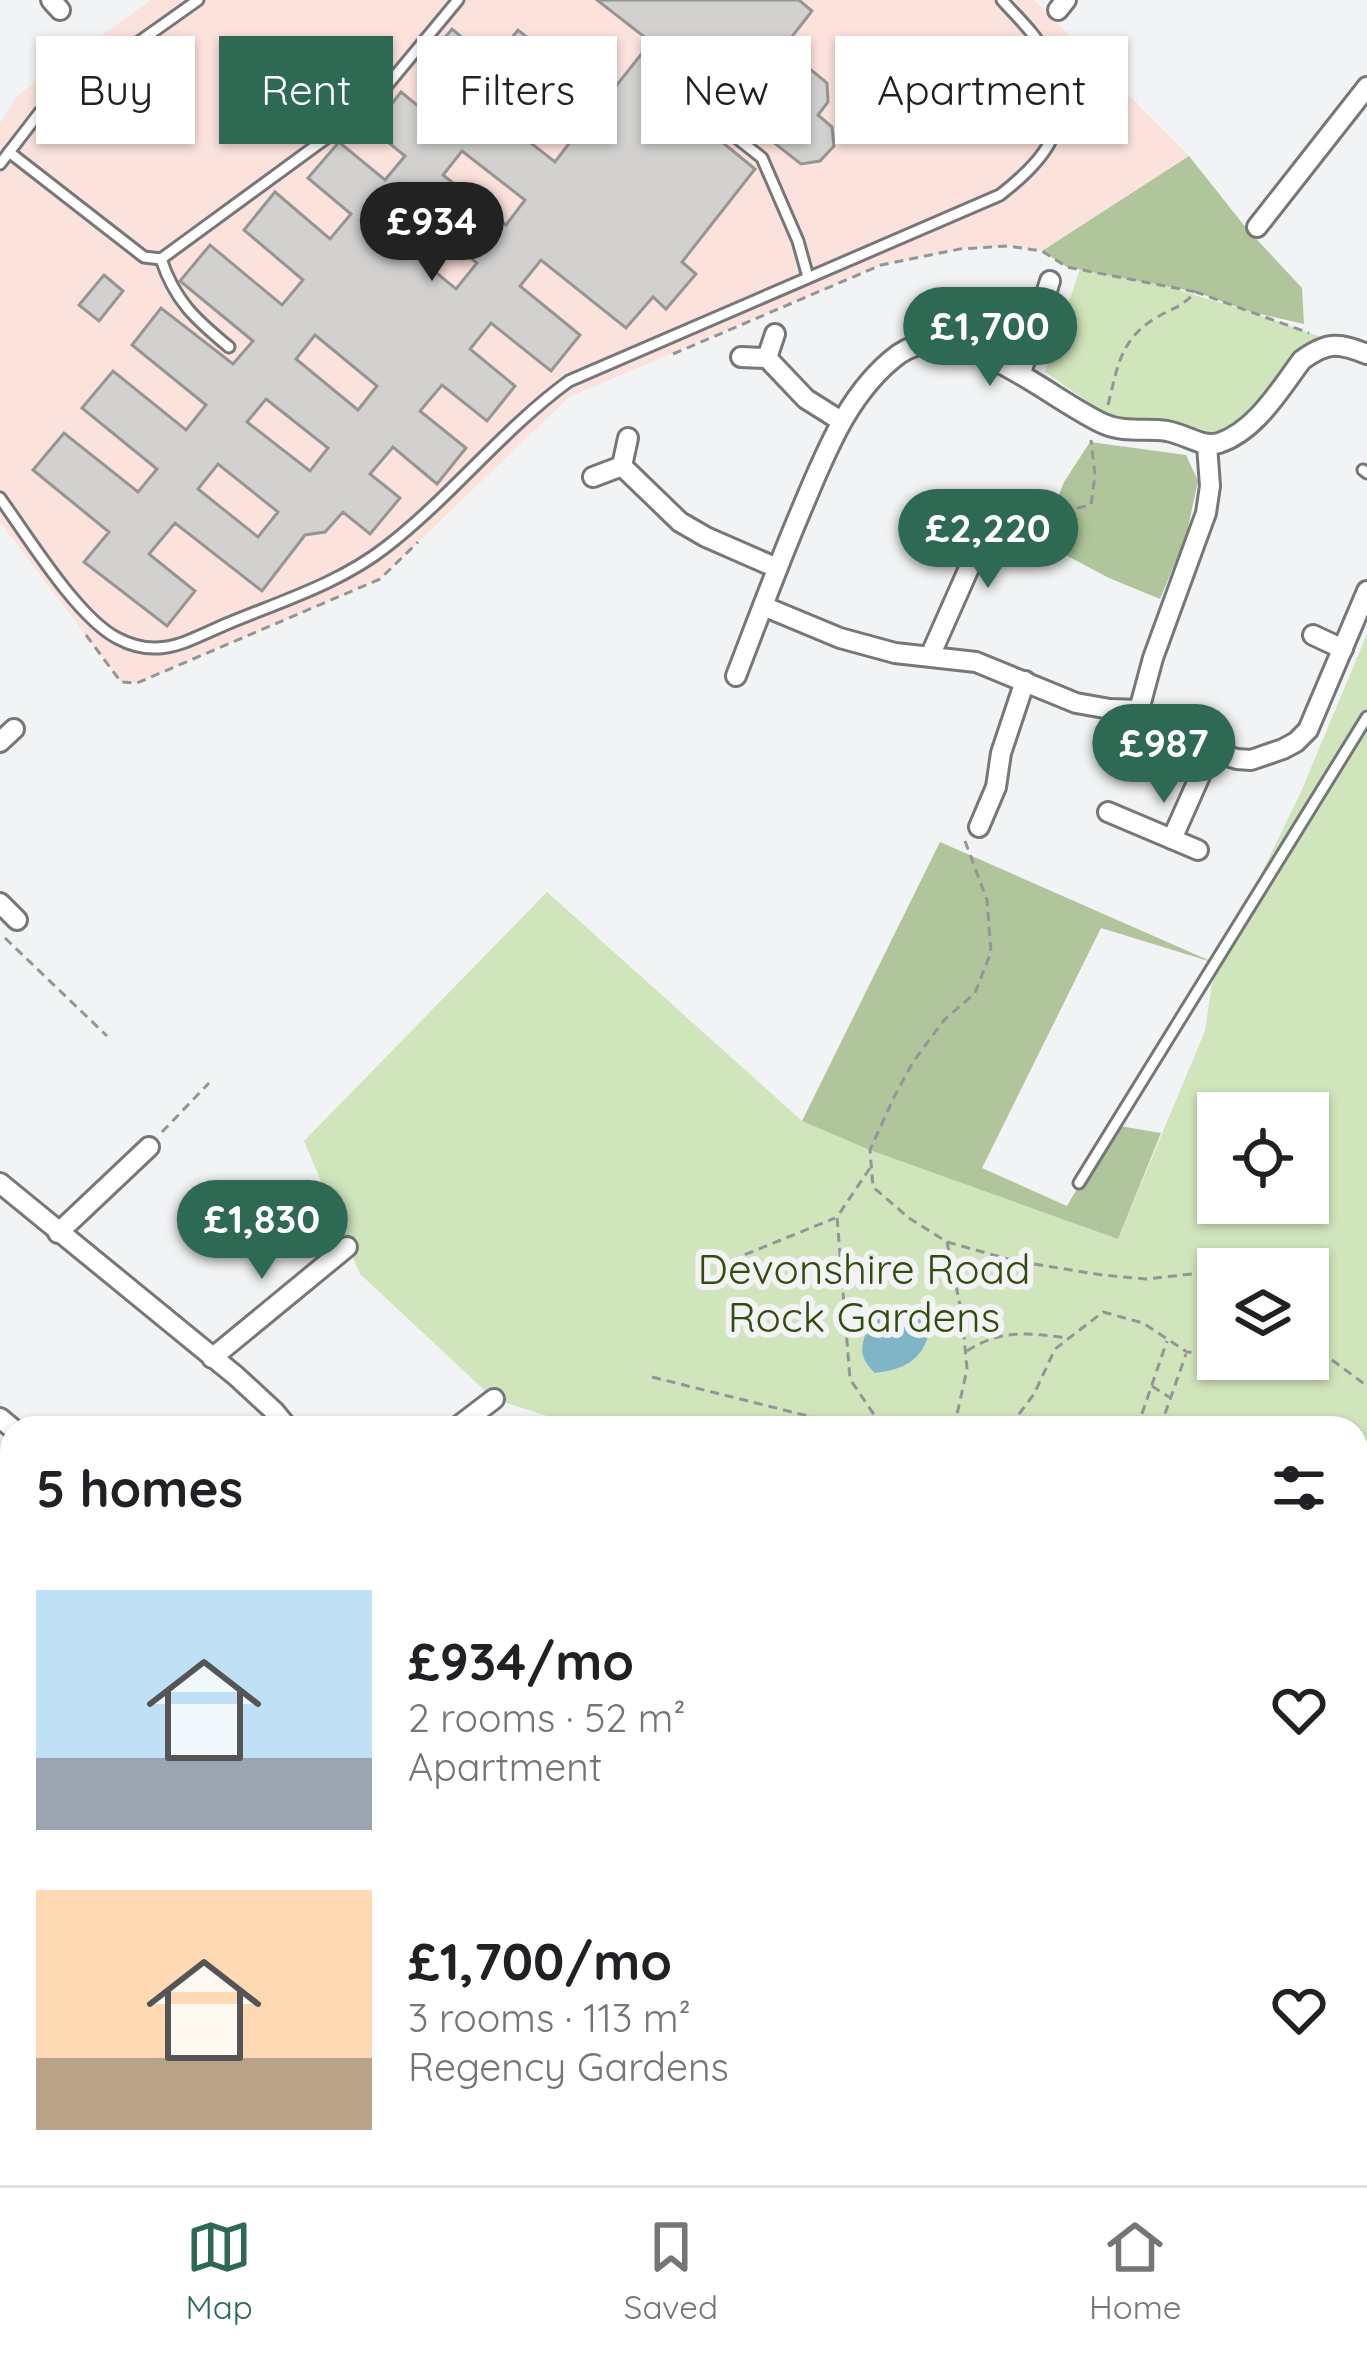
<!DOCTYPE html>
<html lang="en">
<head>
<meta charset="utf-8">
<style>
	body { margin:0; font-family:Quicksand,sans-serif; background:#f2f2f2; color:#202124; height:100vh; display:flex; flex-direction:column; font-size:45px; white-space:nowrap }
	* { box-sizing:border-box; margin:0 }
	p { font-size:39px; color:#757577 }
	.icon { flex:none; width:66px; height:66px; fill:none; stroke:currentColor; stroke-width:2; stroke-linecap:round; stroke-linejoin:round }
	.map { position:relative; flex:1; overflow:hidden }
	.sheet { position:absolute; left:0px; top:1416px; width:1368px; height:771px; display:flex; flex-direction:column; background:#fff; border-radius:36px 36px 0 0; box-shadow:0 3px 9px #0004 }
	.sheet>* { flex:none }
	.top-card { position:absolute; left:36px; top:36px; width:1296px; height:108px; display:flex; gap:24px }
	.fabs { position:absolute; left:1197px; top:1092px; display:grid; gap:24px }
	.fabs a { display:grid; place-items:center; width:132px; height:132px; border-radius:0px; background:#fff; box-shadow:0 3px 9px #0004; font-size:60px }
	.price { position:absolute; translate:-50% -102px; padding:0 27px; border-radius:42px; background:#2e6954; color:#fff; font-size:39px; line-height:78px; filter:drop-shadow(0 3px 6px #0008) }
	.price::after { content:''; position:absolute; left:50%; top:72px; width:36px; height:27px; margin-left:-18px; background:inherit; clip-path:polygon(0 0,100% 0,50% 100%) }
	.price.active { background:#222; color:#fff }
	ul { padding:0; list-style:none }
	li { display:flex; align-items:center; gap:36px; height:300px; padding:0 36px }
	li span { display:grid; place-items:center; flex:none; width:336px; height:240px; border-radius:0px; color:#555 }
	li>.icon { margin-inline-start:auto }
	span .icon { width:144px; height:144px; fill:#fffc; stroke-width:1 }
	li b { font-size:51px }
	h2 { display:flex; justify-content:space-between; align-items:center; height:144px; padding:0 36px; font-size:51px }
	.chip { padding:0 42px; border-radius:0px; background:#fff; box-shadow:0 3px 9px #0004; font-size:42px; line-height:108px }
	.chip.active { background:#2e6954; color:#fff }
	.tab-bar { display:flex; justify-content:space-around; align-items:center; height:168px; border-top:3px solid #e0e0e0; background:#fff; font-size:33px; color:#757577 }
	.tab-bar a { display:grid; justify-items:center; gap:6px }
	.tab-bar .active { color:#2e6954 }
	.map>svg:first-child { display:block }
	.commercial { fill:#fce2dd }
	.green { fill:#d0e5bc; fill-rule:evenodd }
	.forest { fill:#b0c59c }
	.water { fill:#80b5c7 }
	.building { fill:#d2d1d0; stroke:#959594; stroke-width:3; fill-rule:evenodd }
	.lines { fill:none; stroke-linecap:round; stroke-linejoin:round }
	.lane-casing { stroke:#767778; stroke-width:15 }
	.street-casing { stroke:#767778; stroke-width:24 }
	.secondary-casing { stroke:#767778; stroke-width:33 }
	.path { stroke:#949595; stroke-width:3; stroke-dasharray:9 6; stroke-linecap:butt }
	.lane { stroke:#fff; stroke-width:9 }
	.street { stroke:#fff; stroke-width:18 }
	.secondary { stroke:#fff; stroke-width:27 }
	.labels { text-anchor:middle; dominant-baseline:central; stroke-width:12; stroke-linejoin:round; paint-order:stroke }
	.park-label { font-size:42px; fill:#324c0e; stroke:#f2f3f4 }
</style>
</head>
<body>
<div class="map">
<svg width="1367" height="2185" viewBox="0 0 1367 2185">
	<rect width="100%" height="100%" fill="#f2f3f4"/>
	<polygon class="commercial" points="151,0 1034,0 1189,156 1042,251 1008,246 960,249 881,265 569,397 380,579 137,683 121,682 0,522 0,123 18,95"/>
	<g class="green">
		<polygon points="1080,269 1165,286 1251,312 1324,338 1293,357 1257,407 1236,423 1213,433 1166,419 1125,420 1101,411 1045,372"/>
		<path d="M1367,634V1517L1356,1527V1428H585L494,1399L360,1274L304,1141L547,892L802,1121L1118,1239L1205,1031L1212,984L1244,909L1300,794ZM1218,1113H1308V1203H1218ZM1218,1269H1308V1359H1218Z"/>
		<polygon points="1367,1741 1367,2185 791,2185 797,2175 1356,2175 1356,1745"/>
		<polygon points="12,2119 12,2175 649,2175 672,2185 0,2185 0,2126"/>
	</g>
	<g class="forest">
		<polygon points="1189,156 1247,229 1302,288 1304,324 1251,312 1196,292 1067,267 1042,251"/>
		<polygon points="1090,442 1186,455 1198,481 1186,537 1160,599 1109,578 1028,535 1020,515 1052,513 1064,482"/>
		<polygon points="940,842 1215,963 1101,928 982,1168 1067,1206 1114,1125 1161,1133 1118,1239 870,1150 802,1121"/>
	</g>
	<path class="water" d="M901,1308L913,1309L929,1333C922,1361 902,1370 875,1373C857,1355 861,1347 869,1324Z"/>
	<g class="building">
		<path d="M597,0H799L812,11L758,80L810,69L827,83L828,102L818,115L832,127L834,146L820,161L801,164L685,73L666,96L755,169L682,262L696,274L666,309L653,297L626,328L541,260L520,286L580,335L551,371L491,323L470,349L515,386L487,421L442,385L420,411L466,448L437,484L393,447L370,474L400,498L370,534L343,512L325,532L305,535L262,591L175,523L149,554L195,591L167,626L84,562L109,532L33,470L64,433L138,492L157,469L82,408L113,371L186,430L206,405L132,345L161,308L233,364L253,341L180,281L210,245L282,305L303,280L244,230L275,192L330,239L351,214L308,178L339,142L385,180L405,156L372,129L401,92L429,115L450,89L422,65L452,29L492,62L518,30L605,100L651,42ZM508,86L574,137L555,162L489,110ZM462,151L525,200L506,225L443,175ZM415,213L477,263L456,289L394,238ZM315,335L377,386L358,410L296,359ZM266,399L328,448L310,471L247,422ZM218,464L278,512L258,537L198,489Z"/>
		<polygon points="104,275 123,291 99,321 79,305"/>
	</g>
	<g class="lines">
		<defs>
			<g id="lane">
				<polyline points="699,108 762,158 798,241 808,277"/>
				<polyline points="9,152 144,257 161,259 351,120 385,88 458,0"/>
				<polyline points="0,164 40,112 198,0"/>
				<path d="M161,259C175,301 195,319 229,347"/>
				<polyline points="1363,470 1367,473"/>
				<path d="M0,498C28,537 77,617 117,638C160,661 188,640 229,623C282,601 340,583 386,547C451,497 502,430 569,381L1000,195C1040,164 1072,130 1054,77C1051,69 1049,58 1044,51C1034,32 1016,16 1002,0"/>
				<polyline points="1079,1183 1367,717"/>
				<polyline points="1026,2175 1039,2185"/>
			</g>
			<g id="street">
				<polyline points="51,0 60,10"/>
				<polyline points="1058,10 1066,0"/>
				<polyline points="1257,227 1367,87"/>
				<polyline points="741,357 767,358 806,399 841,421"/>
				<polyline points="767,358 775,334"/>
				<polyline points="1021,373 1050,281"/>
				<polyline points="622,466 628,438"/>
				<polyline points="593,477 622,466 680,522 706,537 777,568"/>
				<polyline points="763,606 840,638 895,653 976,662 1076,703 1110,709 1139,710 1211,751 1237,759 1251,760 1283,749 1296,742 1308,730 1367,591"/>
				<polyline points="1313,635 1343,649"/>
				<polyline points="930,656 997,505"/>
				<path d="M736,676C758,619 779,562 803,506C826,452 849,391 899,354C957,313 1053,402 1104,424C1124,433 1146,428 1167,431C1185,434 1202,448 1219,443C1256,431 1280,389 1302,360C1328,341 1339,343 1367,354"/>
				<polyline points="1139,710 1153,658 1206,513 1210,486 1207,445"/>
				<polyline points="0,742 14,729"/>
				<polyline points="1108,812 1198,850"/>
				<polyline points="979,827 996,787 1001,753 1025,681"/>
				<polyline points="1172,839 1211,751"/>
				<polyline points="0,903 17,920"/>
				<polyline points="0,1183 236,1376 274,1411 288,1428"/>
				<polyline points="58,1233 149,1147"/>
				<polyline points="212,1358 347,1247"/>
				<polyline points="0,1418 12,1428"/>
				<polyline points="456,1428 494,1399"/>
				<polyline points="0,1478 12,1466"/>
				<polyline points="0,1766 12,1757"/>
			</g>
			<g id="secondary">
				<polyline points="1356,1565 1367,1558"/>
				<polyline points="0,2073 12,2064"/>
			</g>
		</defs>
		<use href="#lane" class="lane-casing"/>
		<use href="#street" class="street-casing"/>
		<use href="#secondary" class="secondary-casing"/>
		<g class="path">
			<polyline points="673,354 881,265 960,249 1008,246 1042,251 1067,267 1196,292"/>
			<path d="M1108,405C1117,369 1120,340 1154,319C1173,307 1178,310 1196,292L1309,333"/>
			<polyline points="1018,513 1045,515 1091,505 1095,475 1091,440"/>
			<polyline points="86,635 121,682 137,683 380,579 418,542"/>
			<polyline points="965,841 987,900 991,952 975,993 944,1020 913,1062 894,1097 870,1150 873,1187 909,1218 947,1242 1015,1261 1102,1275 1146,1279 1192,1274 1218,1288"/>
			<polyline points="5,938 107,1036"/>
			<polyline points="162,1132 209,1083"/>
			<polyline points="870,1168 837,1217 850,1379 883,1428"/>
			<polyline points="947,1242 962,1315 967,1369 954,1428"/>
			<polyline points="717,1266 835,1218"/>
			<polyline points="1308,1342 1367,1386"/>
			<path d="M967,1351C1000,1329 1031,1333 1067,1338"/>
			<polyline points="652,1377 856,1428"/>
			<polyline points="1152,1386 1169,1397"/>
			<polyline points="1017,1428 1016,1418 1034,1394 1055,1349 1103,1312 1143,1323 1187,1352 1218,1353"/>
			<polyline points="1137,1428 1167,1341"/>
			<polyline points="1160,1428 1186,1354"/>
			<polyline points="1356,1440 1367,1429"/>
		</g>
		<use href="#lane" class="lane"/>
		<use href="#street" class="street"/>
		<use href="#secondary" class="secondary"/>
	</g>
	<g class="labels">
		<g class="park-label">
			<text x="864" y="1268">Devonshire Road<tspan x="864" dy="48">Rock Gardens</tspan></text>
		</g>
	</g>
</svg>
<div class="fabs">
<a><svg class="icon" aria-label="locate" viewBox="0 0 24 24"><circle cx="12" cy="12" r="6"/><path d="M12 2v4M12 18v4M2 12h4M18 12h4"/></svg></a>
<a><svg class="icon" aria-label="layers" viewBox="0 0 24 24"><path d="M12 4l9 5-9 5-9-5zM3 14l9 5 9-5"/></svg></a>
</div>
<b class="price active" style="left:432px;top:284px">£934</b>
<b class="price" style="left:990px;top:389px">£1,700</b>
<b class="price" style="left:988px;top:591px">£2,220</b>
<b class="price" style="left:1164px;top:806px">£987</b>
<b class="price" style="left:262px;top:1282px">£1,830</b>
<div class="top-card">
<a class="chip">Buy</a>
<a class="chip active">Rent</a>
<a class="chip">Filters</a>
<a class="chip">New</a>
<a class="chip">Apartment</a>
</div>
<section class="sheet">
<h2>5 homes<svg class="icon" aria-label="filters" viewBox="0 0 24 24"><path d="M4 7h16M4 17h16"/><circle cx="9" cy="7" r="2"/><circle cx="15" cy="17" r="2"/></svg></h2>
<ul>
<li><span style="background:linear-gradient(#bfe0f5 70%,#9aa5b1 0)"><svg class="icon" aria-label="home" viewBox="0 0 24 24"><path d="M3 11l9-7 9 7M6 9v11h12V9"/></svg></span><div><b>£934/mo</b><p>2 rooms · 52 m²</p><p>Apartment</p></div><svg class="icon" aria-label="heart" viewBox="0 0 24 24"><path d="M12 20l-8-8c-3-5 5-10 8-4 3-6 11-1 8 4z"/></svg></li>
<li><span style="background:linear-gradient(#ffd9b3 70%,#b9a48a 0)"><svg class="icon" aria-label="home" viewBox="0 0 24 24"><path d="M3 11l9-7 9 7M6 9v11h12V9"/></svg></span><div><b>£1,700/mo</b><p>3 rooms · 113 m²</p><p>Regency Gardens</p></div><svg class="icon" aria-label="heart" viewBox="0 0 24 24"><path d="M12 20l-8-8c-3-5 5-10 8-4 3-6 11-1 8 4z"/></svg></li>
</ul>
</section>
</div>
<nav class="tab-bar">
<a class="active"><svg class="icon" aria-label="map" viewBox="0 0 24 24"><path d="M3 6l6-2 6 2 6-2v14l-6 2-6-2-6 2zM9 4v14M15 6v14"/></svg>Map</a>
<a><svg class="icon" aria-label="saved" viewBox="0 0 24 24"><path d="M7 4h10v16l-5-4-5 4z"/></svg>Saved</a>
<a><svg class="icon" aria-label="home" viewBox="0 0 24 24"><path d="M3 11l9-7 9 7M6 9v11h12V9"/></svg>Home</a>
</nav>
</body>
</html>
